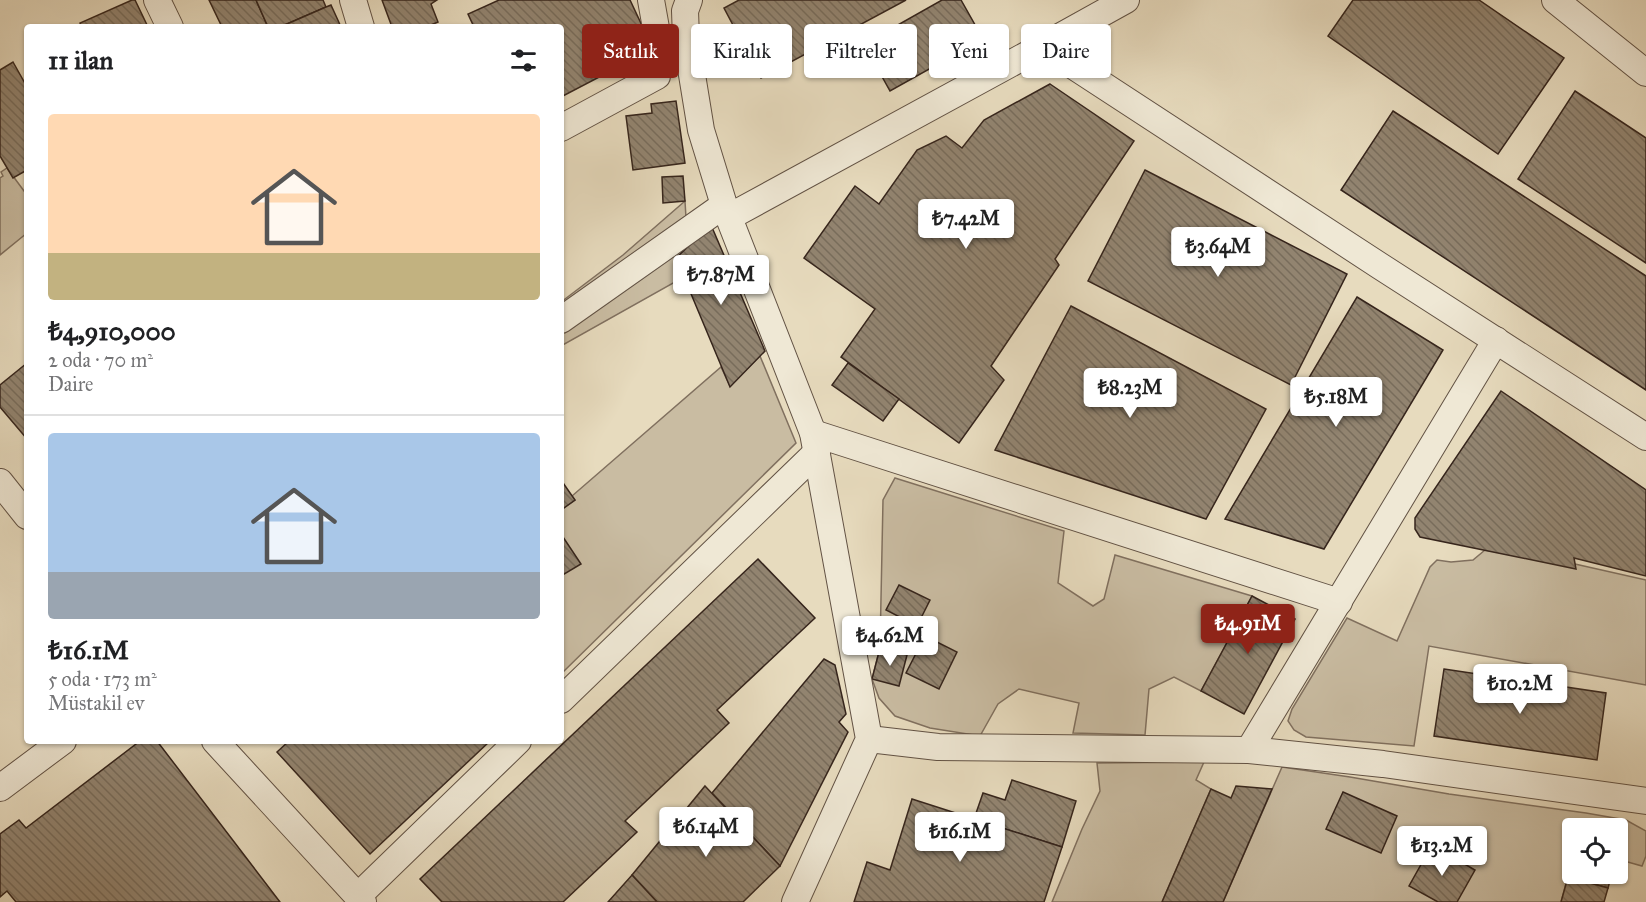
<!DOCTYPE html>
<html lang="tr">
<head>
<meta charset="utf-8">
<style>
	body { margin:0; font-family:"IM FELL Great Primer",serif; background:#f6f6f6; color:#202124; height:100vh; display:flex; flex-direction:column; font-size:22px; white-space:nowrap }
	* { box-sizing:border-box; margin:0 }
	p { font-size:20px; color:#757577 }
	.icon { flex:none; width:33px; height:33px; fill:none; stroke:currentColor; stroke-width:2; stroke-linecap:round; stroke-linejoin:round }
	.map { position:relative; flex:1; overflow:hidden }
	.details { position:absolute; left:24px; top:24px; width:540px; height:720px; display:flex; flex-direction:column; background:#fff; border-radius:6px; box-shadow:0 2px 4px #0004 }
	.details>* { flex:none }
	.top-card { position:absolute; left:582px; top:24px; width:570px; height:54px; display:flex; gap:12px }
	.tools { position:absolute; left:1562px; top:818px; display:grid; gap:12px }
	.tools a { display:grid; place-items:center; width:66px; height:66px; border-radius:6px; background:#fff; box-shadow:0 2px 4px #0004; font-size:30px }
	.price { position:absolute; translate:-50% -51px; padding:0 14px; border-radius:6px; background:#fff; color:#222; font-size:20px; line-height:39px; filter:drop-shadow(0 2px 3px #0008) }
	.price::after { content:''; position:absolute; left:50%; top:36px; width:18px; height:14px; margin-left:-9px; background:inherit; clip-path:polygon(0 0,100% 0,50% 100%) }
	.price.active { background:#8f2418; color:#fff }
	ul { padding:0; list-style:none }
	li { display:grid; align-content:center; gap:12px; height:318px; padding:0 24px }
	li+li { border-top:2px solid #e0e0e0 }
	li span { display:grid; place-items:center; height:186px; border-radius:6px; color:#555 }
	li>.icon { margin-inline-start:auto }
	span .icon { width:108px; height:108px; fill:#fffc; stroke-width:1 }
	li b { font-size:26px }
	h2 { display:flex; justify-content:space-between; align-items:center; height:72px; padding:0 24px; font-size:26px }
	.pill { padding:0 21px; border-radius:6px; background:#fff; box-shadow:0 2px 4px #0004; font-size:21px; line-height:54px }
	.pill.active { background:#8f2418; color:#fff }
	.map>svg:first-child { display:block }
	.grass { fill:#c9bca2; stroke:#80705f; stroke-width:1.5 }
	.building { fill:url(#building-back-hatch); stroke:#36251c; stroke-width:1.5 }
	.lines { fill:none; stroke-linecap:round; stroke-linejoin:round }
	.minor-casing { stroke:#625244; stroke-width:28 }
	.minor { stroke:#efe8d5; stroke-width:26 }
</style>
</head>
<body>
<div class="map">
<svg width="1646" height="902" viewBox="0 0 1646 902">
	<defs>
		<pattern id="building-back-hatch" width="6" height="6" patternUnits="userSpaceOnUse" patternTransform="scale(1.5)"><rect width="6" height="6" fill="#928470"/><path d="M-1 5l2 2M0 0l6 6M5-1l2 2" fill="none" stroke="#786c5b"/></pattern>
	</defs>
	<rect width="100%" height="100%" fill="#e7dbbe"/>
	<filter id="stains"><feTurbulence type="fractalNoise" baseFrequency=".00333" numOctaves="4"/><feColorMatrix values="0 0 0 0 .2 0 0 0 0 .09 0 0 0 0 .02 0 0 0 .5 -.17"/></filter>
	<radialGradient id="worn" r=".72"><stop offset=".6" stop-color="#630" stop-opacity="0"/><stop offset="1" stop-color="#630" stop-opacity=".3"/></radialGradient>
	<g class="grass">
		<polygon points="7,168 27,195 27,233 0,255 0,178 3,176 1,172"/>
		<polygon points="685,201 686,218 561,308 561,302 623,255"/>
		<polygon points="694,241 676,258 684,277 561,346 561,333"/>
		<polygon points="760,356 796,443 561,674 561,510 575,500 572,496 721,367 730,386"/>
		<polygon points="895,478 1064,531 1058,583 1093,606 1104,599 1115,555 1252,596 1201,691 1174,677 1149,689 1145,735 1073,733 1079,703 1019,689 998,704 980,736 930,728 895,716 879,698 872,679 880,648 883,500"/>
		<polygon points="1485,550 1575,564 1646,580 1646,685 1429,646 1414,746 1306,737 1294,730 1288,721 1292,709 1347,618 1397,641 1430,567 1437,560 1451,562 1473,560"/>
		<polygon points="1204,762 1196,780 1211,789 1162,902 1052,902 1082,829 1100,791 1097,763"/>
		<polygon points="1282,767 1350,777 1449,794 1586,813 1626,820 1646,831 1646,856 1642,866 1617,859 1618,850 1617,849 1617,828 1572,828 1572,861 1561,902 1223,902"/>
	</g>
	<g class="building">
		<polygon points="132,0 135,0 148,27 82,27 80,23"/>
		<polygon points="209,0 256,0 268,27 222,27"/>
		<polygon points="256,0 323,0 326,7 280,27 268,27"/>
		<polygon points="382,0 437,0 431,4 438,22 426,27 392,27"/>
		<polygon points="499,0 630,0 653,49 561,97 561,27 474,27 468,14"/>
		<polygon points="739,0 906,0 761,78 724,8"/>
		<polygon points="942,0 961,0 983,39 890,91 864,44"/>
		<polygon points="1353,0 1479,0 1564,58 1498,154 1328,36"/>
		<polygon points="331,5 341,27 280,27 326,7"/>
		<polygon points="13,62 27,87 27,170 13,178 0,156 0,70"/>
		<polygon points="1050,84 1134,141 1055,259 1059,265 991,366 1004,380 959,443 841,357 875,309 804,258 855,186 879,204 917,150 946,136 962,148 984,120"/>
		<polygon points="1575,91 1646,138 1646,263 1518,179"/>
		<polygon points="676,101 685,163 633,170 626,116 652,113 651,104"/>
		<polygon points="1393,111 1646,276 1646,390 1341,190"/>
		<polygon points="1145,170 1347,274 1291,385 1088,281"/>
		<polygon points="683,176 685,201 663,203 662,177"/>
		<polygon points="711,225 765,351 730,387 676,258"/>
		<polygon points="1357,297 1443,350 1324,549 1225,519"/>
		<polygon points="1071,306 1266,409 1206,519 995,450"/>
		<polygon points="27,363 27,439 0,407 0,385"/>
		<polygon points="848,363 899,399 883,421 832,385"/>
		<polygon points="1501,391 1646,490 1646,576 1574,558 1576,569 1420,537 1415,529 1415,518"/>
		<polygon points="561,480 575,500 561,510"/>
		<polygon points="561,534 581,564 561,576"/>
		<polygon points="758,559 815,618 717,710 729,723 625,821 637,832 563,902 442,902 420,879"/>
		<polygon points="899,585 930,600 917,626 886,610"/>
		<polygon points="1252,596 1295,619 1244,714 1201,691"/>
		<polygon points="925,636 957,652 939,689 906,673"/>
		<polygon points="880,648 907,655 899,686 872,679"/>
		<polygon points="824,659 835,665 846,714 839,722 848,732 780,866 712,793"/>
		<polygon points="1444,669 1606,693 1597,760 1434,736"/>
		<polygon points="140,741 157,741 280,902 16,902 7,891 0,897 0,834 19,820 26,828"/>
		<polygon points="289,741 490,741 370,854 277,752"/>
		<polygon points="1012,780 1076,801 1062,847 974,819 983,793 1005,800"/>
		<polygon points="705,786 780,866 743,902 657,902 632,875"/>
		<polygon points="1236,786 1272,789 1223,902 1162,902 1211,789 1231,798"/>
		<polygon points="1343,792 1397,816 1381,853 1326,829"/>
		<polygon points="912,799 1062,847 1044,902 854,902 867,862 890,870"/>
		<polygon points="1432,845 1475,870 1457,902 1438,902 1409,886"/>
		<polygon points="1572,861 1572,873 1612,873 1608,888 1568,877"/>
		<polygon points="632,875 657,902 608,902"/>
		<polygon points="1568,877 1608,888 1604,902 1561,902"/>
	</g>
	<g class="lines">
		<defs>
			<g id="minor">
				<polyline points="157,0 170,27"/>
				<polyline points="353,0 361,27"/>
				<polyline points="689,0 685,11 686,38 701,130 724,205 813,433 869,739 795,902"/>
				<polyline points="1555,0 1646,73"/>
				<polyline points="1043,46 1126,0"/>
				<polyline points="561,128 657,76 659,45 651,0"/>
				<polyline points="729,217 1043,46 1380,266 1646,437"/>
				<polyline points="561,320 724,205"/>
				<polyline points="813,433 1339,602"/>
				<polyline points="0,482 27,516"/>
				<polyline points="561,700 817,452"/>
				<polyline points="869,739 938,747 1249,750 1383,764 1646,801"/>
				<polyline points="215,741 363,902"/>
				<polyline points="1249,750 1496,340"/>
				<polyline points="0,788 63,741"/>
				<polyline points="358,896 518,741"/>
			</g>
		</defs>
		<use href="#minor" class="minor-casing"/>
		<use href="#minor" class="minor"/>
	</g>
	<rect width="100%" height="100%" filter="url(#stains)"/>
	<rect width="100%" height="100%" fill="url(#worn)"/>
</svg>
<div class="tools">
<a><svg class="icon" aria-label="locate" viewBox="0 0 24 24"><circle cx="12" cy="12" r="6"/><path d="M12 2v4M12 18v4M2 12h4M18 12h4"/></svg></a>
</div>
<b class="price" style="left:966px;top:250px">₺7.42M</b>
<b class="price" style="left:1218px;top:278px">₺3.64M</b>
<b class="price" style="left:721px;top:306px">₺7.87M</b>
<b class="price" style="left:1130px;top:419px">₺8.23M</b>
<b class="price" style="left:1336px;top:428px">₺5.18M</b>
<b class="price active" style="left:1248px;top:655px">₺4.91M</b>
<b class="price" style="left:890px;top:667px">₺4.62M</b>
<b class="price" style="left:1520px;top:715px">₺10.2M</b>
<b class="price" style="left:706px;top:858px">₺6.14M</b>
<b class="price" style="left:960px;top:863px">₺16.1M</b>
<b class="price" style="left:1442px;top:877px">₺13.2M</b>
<div class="top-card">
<a class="pill active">Satılık</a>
<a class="pill">Kiralık</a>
<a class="pill">Filtreler</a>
<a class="pill">Yeni</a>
<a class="pill">Daire</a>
</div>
<section class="details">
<h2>11 ilan<svg class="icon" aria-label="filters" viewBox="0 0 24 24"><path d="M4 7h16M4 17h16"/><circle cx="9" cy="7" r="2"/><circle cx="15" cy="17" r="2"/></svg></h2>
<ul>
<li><span style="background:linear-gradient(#ffd9b3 75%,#c2b280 0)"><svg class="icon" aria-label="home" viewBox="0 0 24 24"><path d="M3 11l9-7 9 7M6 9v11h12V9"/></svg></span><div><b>₺4,910,000</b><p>2 oda · 70 m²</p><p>Daire</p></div></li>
<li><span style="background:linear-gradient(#a9c7e8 75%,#9aa5b1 0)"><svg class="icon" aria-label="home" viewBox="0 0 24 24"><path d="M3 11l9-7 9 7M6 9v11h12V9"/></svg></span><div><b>₺16.1M</b><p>5 oda · 173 m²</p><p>Müstakil ev</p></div></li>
</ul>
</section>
</div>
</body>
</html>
